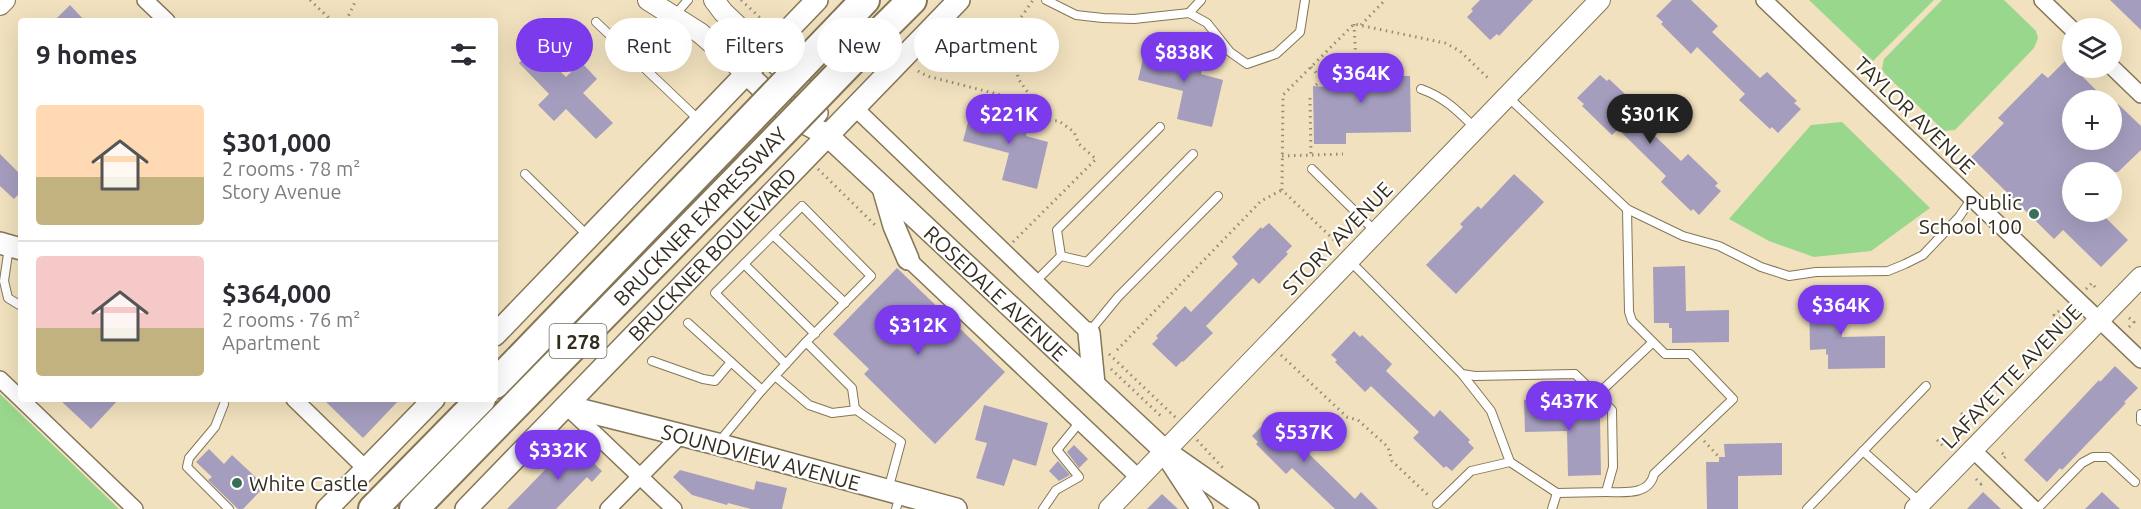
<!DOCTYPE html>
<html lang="en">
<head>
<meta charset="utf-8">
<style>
	body { margin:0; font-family:Ubuntu,sans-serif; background:#f2f2f3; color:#2b2b33; height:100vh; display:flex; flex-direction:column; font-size:22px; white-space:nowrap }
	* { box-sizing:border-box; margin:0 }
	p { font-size:20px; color:#7c7c81 }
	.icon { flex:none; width:33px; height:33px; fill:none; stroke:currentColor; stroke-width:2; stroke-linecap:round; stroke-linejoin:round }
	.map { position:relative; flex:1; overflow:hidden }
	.panel { position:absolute; left:18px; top:18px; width:480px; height:384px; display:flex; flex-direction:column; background:#fff; border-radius:6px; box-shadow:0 6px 24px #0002 }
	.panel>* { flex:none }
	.top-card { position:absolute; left:516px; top:18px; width:570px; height:54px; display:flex; gap:12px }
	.controls { position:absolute; left:2062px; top:18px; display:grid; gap:12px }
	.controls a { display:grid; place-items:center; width:60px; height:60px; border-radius:50%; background:#fff; box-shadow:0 6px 24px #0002; font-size:30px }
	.price { position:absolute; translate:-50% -51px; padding:0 14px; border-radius:21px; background:#7c3aed; color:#fff; font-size:20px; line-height:39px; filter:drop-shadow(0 2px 3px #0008) }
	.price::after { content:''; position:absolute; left:50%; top:36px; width:18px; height:14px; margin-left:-9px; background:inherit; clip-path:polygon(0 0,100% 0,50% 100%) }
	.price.active { background:#222; color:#fff }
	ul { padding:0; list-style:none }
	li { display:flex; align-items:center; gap:18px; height:150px; padding:0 18px }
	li+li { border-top:2px solid #e1e1e2 }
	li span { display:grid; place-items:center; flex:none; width:168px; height:120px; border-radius:6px; color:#555 }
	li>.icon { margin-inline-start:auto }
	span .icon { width:72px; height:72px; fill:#fffc; stroke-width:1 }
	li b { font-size:26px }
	h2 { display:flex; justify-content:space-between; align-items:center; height:72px; padding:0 18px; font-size:26px }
	.tag { padding:0 21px; border-radius:27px; background:#fff; box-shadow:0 6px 24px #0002; font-size:21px; line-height:54px }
	.tag.active { background:#7c3aed; color:#fff }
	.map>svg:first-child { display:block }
	.green { fill:#99d78d }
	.building { fill:#a59dbe }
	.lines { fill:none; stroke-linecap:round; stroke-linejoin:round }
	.service-casing { stroke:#847657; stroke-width:10 }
	.minor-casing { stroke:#847657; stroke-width:18 }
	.tertiary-casing { stroke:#847657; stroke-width:22 }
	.secondary-casing { stroke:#847657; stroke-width:24 }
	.motorway-casing { stroke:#847657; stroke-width:32 }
	.path { stroke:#978c73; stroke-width:3; stroke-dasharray:1.5 4.5; stroke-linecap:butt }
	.service { stroke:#fff; stroke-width:8 }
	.minor { stroke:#fff; stroke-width:15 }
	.tertiary { stroke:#fff; stroke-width:20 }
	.secondary { stroke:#fff; stroke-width:21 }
	.motorway { stroke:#fff; stroke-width:28 }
	.motorway-bridge-casing { stroke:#847657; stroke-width:32; stroke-linecap:butt }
	.motorway-bridge { stroke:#fff; stroke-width:28 }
	.poi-dot { fill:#377057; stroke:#fff; stroke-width:2 }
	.labels { text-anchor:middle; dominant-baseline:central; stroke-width:4.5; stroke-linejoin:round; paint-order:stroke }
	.shield { fill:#fff; stroke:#706c63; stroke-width:1.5 }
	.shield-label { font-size:20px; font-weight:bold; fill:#332d20 }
	.street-label { font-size:21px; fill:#332d20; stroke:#fff }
	.poi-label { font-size:21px; fill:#332d20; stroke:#fff; text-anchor:end }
</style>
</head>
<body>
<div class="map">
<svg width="2141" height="509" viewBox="0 0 2141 509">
	<rect width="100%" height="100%" fill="#f1e1be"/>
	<g class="green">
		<polygon points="1809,0 1934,0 1873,61"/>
		<polygon points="1942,0 2004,0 2036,31 2038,38 2034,48 1955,130 1944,131 1885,74 1882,69 1884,59"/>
		<polygon points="1842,122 1930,208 1871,251 1814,257 1769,241 1729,219 1811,125"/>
		<polygon points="0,394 119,509 0,509"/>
	</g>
	<g class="building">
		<polygon points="1480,0 1533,0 1499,36 1497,34 1490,40 1467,17 1473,11 1471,9"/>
		<polygon points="1672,0 1691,0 1718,26 1712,32 1760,78 1767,72 1797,101 1794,103 1801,109 1778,133 1772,127 1770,129 1739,100 1745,94 1697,47 1691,54 1661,24 1663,22 1656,16"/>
		<polygon points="2110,0 2141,0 2141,30"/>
		<polygon points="70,5 85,21 54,21"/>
		<polygon points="1146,46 1205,60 1201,74 1223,80 1212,127 1177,119 1183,91 1138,80"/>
		<polygon points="535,47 566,77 581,62 597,79 583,93 613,123 596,139 566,109 554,121 538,105 549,94 519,63"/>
		<polygon points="2066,60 2106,100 2073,100 2073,140 2112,140 2112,110 2118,104 2141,126 2141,150 2118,172 2073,172 2073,212 2100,212 2128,240 2101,267 2063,230 2054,239 1971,157 2004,123 1998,118 2042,73 2048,78"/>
		<polygon points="1389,67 1389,76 1410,76 1411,132 1346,133 1346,144 1314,144 1313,86 1326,87 1326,82 1332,82 1332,68"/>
		<polygon points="1600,75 1607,81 1609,79 1639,107 1632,114 1681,161 1688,154 1718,183 1715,186 1721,191 1699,215 1693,209 1691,211 1661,182 1666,176 1618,129 1612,135 1582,106 1584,104 1577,98"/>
		<polygon points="972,107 1030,122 1026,136 1048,142 1037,189 1002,180 1009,153 963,141"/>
		<polygon points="0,154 21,175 21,192 14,199 0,186"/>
		<polygon points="1514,174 1544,202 1456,294 1426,265 1463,227 1460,224 1478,206 1481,209"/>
		<polygon points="1269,223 1292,246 1286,252 1288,254 1259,284 1253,278 1206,326 1213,333 1183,362 1182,361 1176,367 1152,344 1158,338 1156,336 1185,306 1191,312 1238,264 1232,257 1261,227 1262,229"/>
		<polygon points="1685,266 1686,311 1729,310 1729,342 1672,343 1672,328 1669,328 1669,323 1654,323 1653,267"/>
		<polygon points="897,268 1005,372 935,444 864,374 869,369 833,334"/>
		<polygon points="1841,292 1842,337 1885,336 1885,368 1828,369 1828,354 1826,355 1826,349 1810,350 1809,293"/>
		<polygon points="1354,331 1360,337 1362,335 1392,364 1386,371 1434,417 1440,410 1470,440 1468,442 1474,448 1452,471 1446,466 1444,468 1413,438 1419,432 1371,386 1365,392 1335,362 1337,360 1331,355"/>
		<polygon points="2115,366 2138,388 2124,402 2126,403 2062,470 2060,468 2047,482 2024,460 2099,380 2100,382"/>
		<polygon points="59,399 119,399 91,429"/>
		<polygon points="323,399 400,399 363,438"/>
		<polygon points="1582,399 1582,413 1586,413 1586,418 1600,418 1601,475 1568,476 1567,431 1525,432 1524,400"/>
		<polygon points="984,405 1048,423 1036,466 1013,459 1004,486 976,478 987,443 975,440"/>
		<polygon points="1275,413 1281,419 1282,417 1313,446 1307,452 1355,499 1361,492 1378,509 1335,509 1292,468 1286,474 1256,444 1258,442 1252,436"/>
		<polygon points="572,442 602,471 592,482 587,477 556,509 507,509"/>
		<polygon points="1782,443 1782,475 1738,476 1738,509 1707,509 1706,462 1719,462 1719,457 1725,457 1724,444"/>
		<polygon points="1074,445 1088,459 1079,468 1067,452"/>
		<polygon points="209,449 224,464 232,455 265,486 243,509 238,509 208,480 212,477 196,462"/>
		<polygon points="1058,461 1070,475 1059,481 1049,471"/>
		<polygon points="680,470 754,490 756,481 787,488 782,509 751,509 728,503 727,505 692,495 673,477"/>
		<polygon points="1983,492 2001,509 1967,509"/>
		<polygon points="2102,492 2120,509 2085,509"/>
		<polygon points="1162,494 1178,509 1147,509"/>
	</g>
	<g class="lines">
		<defs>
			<g id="service">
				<polyline points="1046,0 1076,15 1103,18 1134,19 1189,13 1207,23 1230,52 1247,64 1276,54 1300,32 1305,0"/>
				<polyline points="1189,13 1201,0"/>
				<polyline points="675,15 688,0"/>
				<polyline points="596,22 699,120"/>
				<path d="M1421,89C1444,97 1458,111 1475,128"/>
				<polyline points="1508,97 1627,209 1683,236 1719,246 1761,267 1789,276 1816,272 1888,271 1905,264 1923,255 1959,217 1972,198"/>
				<polyline points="1312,169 1375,231"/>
				<polyline points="525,174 588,236"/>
				<polyline points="773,235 845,303"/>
				<polyline points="9,247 4,281 8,298 21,306"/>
				<polyline points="1061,256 1087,262 1193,154"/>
				<polyline points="1350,261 1462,374 1475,376 1575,374 1612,410 1613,467 1606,492 1557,493 1510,462"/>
				<polyline points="744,264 815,334"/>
				<polyline points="1036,281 1061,256 1057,230 1160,127"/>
				<polyline points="688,323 762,390 806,342"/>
				<polyline points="1090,331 1118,297 1218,196"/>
				<polyline points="652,361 703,379 715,381 731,362"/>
				<polyline points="786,364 715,293 802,206 871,276 806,342 852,388 855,409 901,442 888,490"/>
				<polyline points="775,376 809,405 832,413 857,410"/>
				<polyline points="1597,395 1652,343"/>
				<polyline points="224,404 215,427 189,458 187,467 229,509"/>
				<polyline points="2141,414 2141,421"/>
				<polyline points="718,443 762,390"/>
				<polyline points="1863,451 1920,502"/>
				<path d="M1606,492C1624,492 1649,496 1654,474L1733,399L1690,354H1665L1632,321L1629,312L1627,209"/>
				<polyline points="1437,504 1471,471 1510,462 1491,411 1462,374"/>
				<polyline points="896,509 900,495"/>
				<polyline points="1043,509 1056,490 1079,477 1057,450 1079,423"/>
				<polyline points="1552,509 1557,493"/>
				<polyline points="1807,509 1926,386"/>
				<polyline points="2037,509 2082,463 2093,457 2108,457 2135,482"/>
			</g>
			<g id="minor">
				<polyline points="145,0 167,21"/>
				<polyline points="1764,0 2141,360"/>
				<polyline points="2042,0 2073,30"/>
				<polyline points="2112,67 2141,95"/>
				<polyline points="854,107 1089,333"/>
				<polyline points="908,259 1139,478"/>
				<polyline points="0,379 135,509"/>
				<polyline points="294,399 366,469"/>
				<polyline points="567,407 674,509"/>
				<polyline points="1972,449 2034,509"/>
				<polyline points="608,509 680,436"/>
			</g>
			<g id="tertiary">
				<polyline points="648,0 700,33 746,73"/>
				<polyline points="714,0 723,12 766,53"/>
				<polyline points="0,5 5,0"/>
				<polyline points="1109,509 1600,0"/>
				<polyline points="1915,509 2141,277"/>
			</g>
			<g id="secondary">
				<polyline points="766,53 810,96 817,113"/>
				<polyline points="746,73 791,116 827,135 1165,451 1248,509"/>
				<polyline points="883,188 894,226 908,259"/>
				<polyline points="0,243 21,249"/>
				<polyline points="1089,333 1094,384"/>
				<polyline points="495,335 817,0"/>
				<polyline points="566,406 717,444 956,509"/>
				<polyline points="1168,457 1202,509"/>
				<polyline points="327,509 434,399"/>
				<polyline points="466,509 959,0"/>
			</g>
			<g id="motorway">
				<polyline points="842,24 865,0"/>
				<polyline points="866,46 912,0"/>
				<polyline points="495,384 721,150"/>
				<polyline points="373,509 481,399"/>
				<polyline points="414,509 743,173"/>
			</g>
		</defs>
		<use href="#service" class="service-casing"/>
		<use href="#minor" class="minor-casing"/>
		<use href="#tertiary" class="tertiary-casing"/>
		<use href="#secondary" class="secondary-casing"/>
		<use href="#motorway" class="motorway-casing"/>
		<g class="path">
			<polyline points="310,0 332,21"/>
			<polyline points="741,0 769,26"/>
			<polyline points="346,21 356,0"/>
			<polyline points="1354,24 1356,64"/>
			<polyline points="1361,25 1385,0"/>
			<polyline points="1311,67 1322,79"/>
			<polyline points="918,71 927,76 1036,104 1019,80 1006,39 1033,0"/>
			<polyline points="1316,85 1330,72"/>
			<polyline points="1310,98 1311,158"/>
			<polyline points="1282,156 1343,154"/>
			<polyline points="818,169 875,225"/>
			<polyline points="1334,240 1282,190 1283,95 1354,24 1445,43 1460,51 1489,79"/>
			<polyline points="1013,242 1096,159 1079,144 1074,132 1059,121 1041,120 1036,104"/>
			<polyline points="2086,289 2092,283 2095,287"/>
			<polyline points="2059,311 2054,315 2061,319"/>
			<polyline points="2129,327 2134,322 2129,318"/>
			<polyline points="1117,350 1261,201 1282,190"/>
			<polyline points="1109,354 1176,418"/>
			<polyline points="1281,355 1347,417 1358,420 1388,447 1392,461 1430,497"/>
			<polyline points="1111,369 1163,418"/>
			<polyline points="1961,413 1970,421"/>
			<polyline points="1197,440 1223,468"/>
			<polyline points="1937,440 1943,446"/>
			<polyline points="1704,441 1719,457"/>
			<polyline points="2002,453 2006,456 2003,459"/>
			<polyline points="1976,479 1981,484 1983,480"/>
		</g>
		<use href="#service" class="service"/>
		<use href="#minor" class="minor"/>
		<use href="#tertiary" class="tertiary"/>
		<use href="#secondary" class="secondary"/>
		<use href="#motorway" class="motorway"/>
		<defs>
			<g id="motorway-bridge">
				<polyline points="721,150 842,24"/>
				<polyline points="743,173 866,46"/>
			</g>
		</defs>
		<use href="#motorway-bridge" class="motorway-bridge-casing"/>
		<use href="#motorway-bridge" class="motorway-bridge"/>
	</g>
	<g class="poi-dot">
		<circle cx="2034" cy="214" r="6"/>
		<circle cx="237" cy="483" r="6"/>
	</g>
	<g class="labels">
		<rect class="shield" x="549.5" y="324" width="57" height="34" rx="4.5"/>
		<g class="shield-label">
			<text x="578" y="341">I 278</text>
		</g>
		<g class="street-label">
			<text transform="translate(1915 115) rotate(44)">TAYLOR AVENUE</text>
			<text transform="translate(700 216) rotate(-46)">BRUCKNER EXPRESSWAY</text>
			<text transform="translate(1337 238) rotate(-46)">STORY AVENUE</text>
			<text transform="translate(712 254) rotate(-46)">BRUCKNER BOULEVARD</text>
			<text transform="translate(996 293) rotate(43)">ROSEDALE AVENUE</text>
			<text transform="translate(2011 376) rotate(-46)">LAFAYETTE AVENUE</text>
			<text transform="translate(761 457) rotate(15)">SOUNDVIEW AVENUE</text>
		</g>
		<g class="poi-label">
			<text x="2022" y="202">Public<tspan x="2022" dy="24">School 100</tspan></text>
			<text x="249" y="483" text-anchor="start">White Castle</text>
		</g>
	</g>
</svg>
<div class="controls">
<a><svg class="icon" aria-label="layers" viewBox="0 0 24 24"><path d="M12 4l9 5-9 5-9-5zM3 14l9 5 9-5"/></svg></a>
<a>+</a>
<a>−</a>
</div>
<b class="price" style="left:1184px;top:83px">$838K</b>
<b class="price" style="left:1361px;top:104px">$364K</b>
<b class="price" style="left:1009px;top:145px">$221K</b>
<b class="price active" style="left:1650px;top:145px">$301K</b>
<b class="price" style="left:1841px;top:336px">$364K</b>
<b class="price" style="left:918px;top:356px">$312K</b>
<b class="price" style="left:1569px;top:432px">$437K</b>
<b class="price" style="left:1304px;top:463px">$537K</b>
<b class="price" style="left:558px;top:481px">$332K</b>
<div class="top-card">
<a class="tag active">Buy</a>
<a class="tag">Rent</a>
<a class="tag">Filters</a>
<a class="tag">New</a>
<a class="tag">Apartment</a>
</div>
<section class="panel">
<h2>9 homes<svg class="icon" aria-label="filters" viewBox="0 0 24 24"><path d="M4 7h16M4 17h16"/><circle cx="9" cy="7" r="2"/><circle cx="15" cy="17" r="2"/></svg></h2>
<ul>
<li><span style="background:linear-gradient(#ffd9b3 60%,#c2b280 0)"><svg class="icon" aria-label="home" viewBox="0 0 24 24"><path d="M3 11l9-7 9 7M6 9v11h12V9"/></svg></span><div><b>$301,000</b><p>2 rooms · 78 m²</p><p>Story Avenue</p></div></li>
<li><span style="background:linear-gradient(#f6c9c9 60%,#c2b280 0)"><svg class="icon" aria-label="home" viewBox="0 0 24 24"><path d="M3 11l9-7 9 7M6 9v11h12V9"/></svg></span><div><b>$364,000</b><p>2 rooms · 76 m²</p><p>Apartment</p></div></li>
</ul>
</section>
</div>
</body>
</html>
